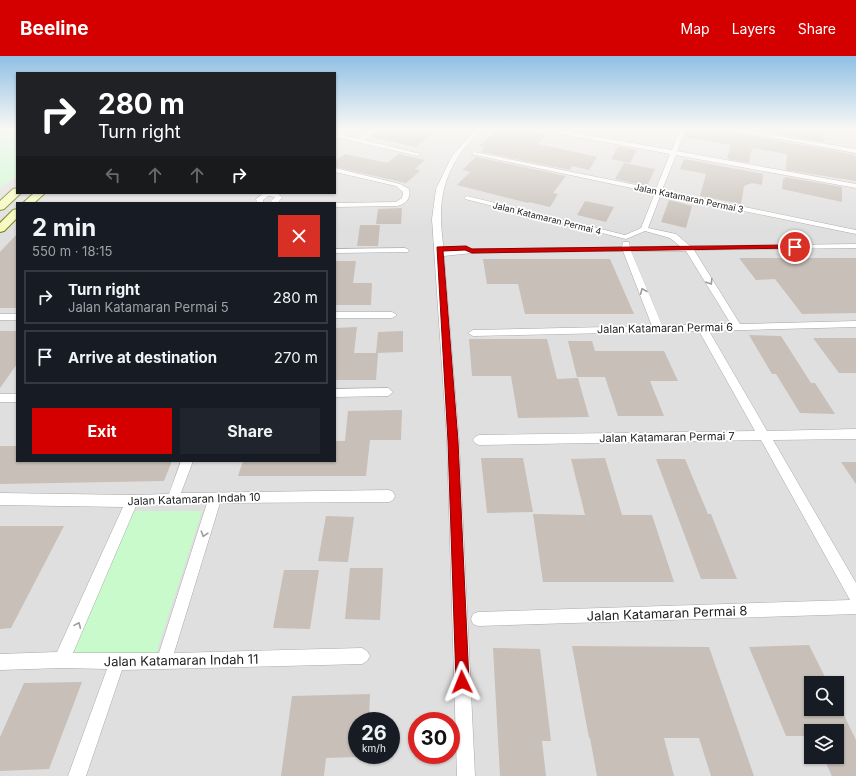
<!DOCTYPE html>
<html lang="en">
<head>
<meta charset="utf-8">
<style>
	body { margin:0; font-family:Inter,sans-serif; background:#20242c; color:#f1f3f6; height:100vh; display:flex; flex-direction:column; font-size:15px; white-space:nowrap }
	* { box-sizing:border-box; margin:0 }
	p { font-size:13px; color:#9ea1a6 }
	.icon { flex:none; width:22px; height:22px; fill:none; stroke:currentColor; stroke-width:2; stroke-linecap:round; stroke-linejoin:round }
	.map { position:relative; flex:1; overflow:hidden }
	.side { position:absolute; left:16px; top:146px; width:320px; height:260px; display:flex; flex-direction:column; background:#171b24; border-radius:0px; box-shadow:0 1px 3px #0004 }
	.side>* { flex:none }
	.banner { position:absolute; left:16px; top:16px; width:320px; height:122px; border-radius:0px; box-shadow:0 1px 3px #0004; background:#202124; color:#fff; overflow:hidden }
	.controls { position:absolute; left:804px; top:620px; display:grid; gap:8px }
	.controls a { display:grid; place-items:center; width:40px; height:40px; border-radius:0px; background:#171b24; box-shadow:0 1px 3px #0004; font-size:20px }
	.speed { position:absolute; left:348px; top:656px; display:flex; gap:8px; font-size:20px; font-weight:700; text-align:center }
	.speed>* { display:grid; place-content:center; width:52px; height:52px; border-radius:50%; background:#171b24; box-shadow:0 1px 3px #0004; line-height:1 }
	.speed small { font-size:10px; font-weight:400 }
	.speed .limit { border:6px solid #d22; background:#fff; color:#111 }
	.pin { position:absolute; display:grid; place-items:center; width:34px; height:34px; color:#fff; margin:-17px; border:2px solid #fff; border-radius:50%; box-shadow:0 1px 4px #0007 }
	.me { position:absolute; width:44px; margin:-22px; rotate:358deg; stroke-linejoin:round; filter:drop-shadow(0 0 3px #0008) }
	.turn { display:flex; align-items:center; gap:14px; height:84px; padding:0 16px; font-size:18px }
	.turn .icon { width:52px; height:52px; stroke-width:2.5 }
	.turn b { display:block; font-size:28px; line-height:34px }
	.lanes { display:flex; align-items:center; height:38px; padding:0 16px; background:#0003; justify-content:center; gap:20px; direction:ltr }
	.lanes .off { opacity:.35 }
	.round { display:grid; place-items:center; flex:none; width:42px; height:42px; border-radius:0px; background:#20242c }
	.headline { display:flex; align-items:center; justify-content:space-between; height:68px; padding:0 16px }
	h1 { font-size:24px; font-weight:700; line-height:30px }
	.primary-button { display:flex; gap:8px; margin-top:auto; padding:8px 16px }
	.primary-button a { flex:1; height:46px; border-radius:0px; background:#d40000; color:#fff; font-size:16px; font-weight:700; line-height:46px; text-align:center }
	.primary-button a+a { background:#20242c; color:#f1f3f6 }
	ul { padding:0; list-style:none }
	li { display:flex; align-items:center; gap:12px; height:54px; margin:0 8px 6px; padding:0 8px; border:2px solid #363941; border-radius:0px }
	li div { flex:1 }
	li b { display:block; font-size:15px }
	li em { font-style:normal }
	header { display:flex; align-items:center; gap:24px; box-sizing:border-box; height:56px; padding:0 20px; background:#d40000; color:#fff }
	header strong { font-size:19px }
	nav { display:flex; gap:22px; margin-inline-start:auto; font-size:14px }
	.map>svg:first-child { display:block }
	.residential { fill:#e0dfdf; fill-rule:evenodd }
	.park { fill:#c8facc }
	.building { fill:#c7bfb8 }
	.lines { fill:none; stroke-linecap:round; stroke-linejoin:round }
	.street-casing { stroke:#a9a9a9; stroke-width:1 }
	.secondary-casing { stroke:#707d05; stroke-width:2 }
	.street { fill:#fff; fill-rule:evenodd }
	.secondary { fill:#f7fabf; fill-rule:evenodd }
	.oneway { stroke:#9c9c9c }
	.route { fill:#d40000; stroke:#8a0000 }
	.labels { text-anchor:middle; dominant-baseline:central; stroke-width:3.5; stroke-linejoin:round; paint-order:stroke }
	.far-street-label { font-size:9px; fill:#222; stroke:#fff }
	.street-label { font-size:11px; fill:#222; stroke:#fff }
	.near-street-label { font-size:13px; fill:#222; stroke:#fff }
</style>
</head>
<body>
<header>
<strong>Beeline</strong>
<nav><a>Map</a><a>Layers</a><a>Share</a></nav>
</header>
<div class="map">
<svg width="856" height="720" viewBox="0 0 856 720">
	<rect width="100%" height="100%" fill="#f2efe9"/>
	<path class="residential" d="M335 73H856V720H0V132L17 119V137H335ZM17 147H335V405H17ZM811 627H837V653H811ZM357 665H391V699H357ZM417 665H451V699H417ZM811 675H837V701H811Z"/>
	<path class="park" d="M0 73H17V119L0 132Z
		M129 455H202L156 598H69Z"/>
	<path class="building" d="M380 73H423L435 75 416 91 371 81Z
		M499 73H519L546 78 538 88 597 101 589 114 572 110 570 114 481 96 485 91 479 90Z
		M687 73H720V74L851 98 856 100V125L786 114 787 98 752 92 749 107 727 103 731 89 684 81Z
		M773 73H822L824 86 773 77Z
		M618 90 637 94 630 107 611 103Z
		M345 98 387 107 399 98 425 104 415 113 420 115 406 127 335 111V105Z
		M476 101 566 120 553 137 558 138 550 151 529 146 528 147 457 129 470 116 462 114Z
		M684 103 763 118 762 129 752 127 744 130 741 148 700 140 706 118 680 113Z
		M624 107 655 113 647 130 615 123Z
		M785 121 842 131V146L782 133 783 123H785Z
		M669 144 692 150 686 172 661 166Z
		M585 145 614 151 606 166 577 159Z
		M402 152 401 168H376L378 153Z
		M360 169H380L378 190H357Z
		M17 178V252H0V196Z
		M739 202H856V257L802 258 775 223 756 224Z
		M483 203H610L634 258H525L518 228H487Z
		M335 205H356L353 227H372L371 249H335Z
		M357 271 354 297H378L376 324H335V272Z
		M0 275H17V308L0 332Z
		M403 275V296L376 297 378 276Z
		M749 279 781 280 811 327H815L835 358 800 357 776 318H772Z
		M813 282H856V317H839Z
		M469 283H547L557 323 578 322 589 361 518 362 511 320H472Z
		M568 285H592L595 295H664L678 325H650L664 360H618L605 321H577Z
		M402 354 401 384H370L366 420H238L243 405H335V385H345L348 355Z
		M0 390H17V405H172L164 425 0 428Z
		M481 402H523L533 456 487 457Z
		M605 402 622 459H652L674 526H543L533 458 585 459 571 403Z
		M656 403H685L708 458H711L737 523H701Z
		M841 406H856V428Z
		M326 460 354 461 348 506 318 505Z
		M0 470H64L11 572 0 573Z
		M350 512H383L380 564 345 563Z
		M284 514H319L310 573 273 572Z
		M809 589 828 627H811V653H841L856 684V720H832L823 701H837V675H811V680H786L749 591Z
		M572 590 709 591 754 720H711L699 682H664L674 720H597L590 682H589Z
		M493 592 540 593 551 685H542L546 720H500Z
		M82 626 49 713 0 715V681L24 627Z
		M370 638 369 665H357V701L326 702 324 720H281L292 640Z"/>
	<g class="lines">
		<defs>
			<path id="street" d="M373 73H379L364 84 421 98 418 100 335 81V77L358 83Z
				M440 73H450L456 75 453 77Z
				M476 73H482C474 82 464 91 458 101 438 132 439 160 444 195L472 193 622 191 623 186H629L630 191 680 190 670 182 645 175 626 183 465 143 464 142 467 140 625 179 641 172 655 137 471 98 474 96 656 133 670 98 545 75 542 73H553L672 94 680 73H686L677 95 856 128V132L676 99 662 134 856 174V178L661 138 648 172 676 178 690 190 856 188V192L694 194 740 268 856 265V271L709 275 767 375 856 373V383L773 384 856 527V558L478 570 473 568 471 563 473 558 478 556 850 544 761 384 479 389 475 387 473 384 475 381 479 379 755 375 699 275 473 280 468 277 473 274 652 270 623 195 472 197 444 200 459 385 475 720H457L447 385 432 163 436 133 452 100ZM631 195H686L731 268 662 269Z
				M726 73H737L856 93V97Z
				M335 112 400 128 409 133C411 143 406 148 397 150L335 151V147L396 146 402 142 403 136 396 130 335 116Z
				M264 137H277L282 141 278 147H269L275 141 268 140 263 144V147H257L256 143Z
				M405 192 409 194 408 196 335 197V193Z
				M335 256H392L397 259 392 262H335Z
				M0 258H17V264H0Z
				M388 332 393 336 388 340 335 341V333Z
				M0 338H17V346H0Z
				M181 405H193L181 437 389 434 393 436 395 440 393 444 389 446 220 447 174 597 362 592 367 595 370 600 367 605 362 608 122 614 86 720H68L107 613 62 612 0 614V598L57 596 123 451 0 449V437L132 439 169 438ZM207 447 159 597H73L136 450Z"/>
			<path id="secondary" d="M17 132V137H21L4 153 0 154V145L13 133Z
				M34 137H45L34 147H23Z
				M17 153V162L4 175 0 176V167L13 154Z"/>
		</defs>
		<use href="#street" class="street-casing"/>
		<use href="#secondary" class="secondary-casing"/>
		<use href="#street" class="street"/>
		<use href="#secondary" class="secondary"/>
	</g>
	<defs><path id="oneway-chevron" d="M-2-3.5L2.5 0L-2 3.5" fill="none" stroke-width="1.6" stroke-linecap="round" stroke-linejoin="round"/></defs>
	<g class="oneway">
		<use href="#oneway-chevron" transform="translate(710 226) rotate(58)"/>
		<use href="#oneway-chevron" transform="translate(643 235) rotate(-112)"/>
		<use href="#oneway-chevron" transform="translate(204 478) rotate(107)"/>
		<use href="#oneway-chevron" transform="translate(78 569) rotate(-66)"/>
	</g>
	<linearGradient id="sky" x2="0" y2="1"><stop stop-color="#8fc0e4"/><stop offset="0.42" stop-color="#f9f8f5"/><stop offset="1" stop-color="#f9f8f5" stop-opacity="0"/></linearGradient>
	<rect width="856" height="174" fill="url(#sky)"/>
	<path class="route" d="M795 189H798V192L472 197 465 194 443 195 458 385 469 626 467 631 462 632 458 631 456 626 448 385 437 191 466 190 472 193Z"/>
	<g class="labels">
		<g class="far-street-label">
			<text transform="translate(689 142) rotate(12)">Jalan Katamaran Permai 3</text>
			<text transform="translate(547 162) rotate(14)">Jalan Katamaran Permai 4</text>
		</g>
		<g class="street-label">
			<text transform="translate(665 272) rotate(-1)">Jalan Katamaran Permai 6</text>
			<text transform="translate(667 381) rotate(-1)">Jalan Katamaran Permai 7</text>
			<text transform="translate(194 443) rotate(-2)">Jalan Katamaran Indah 10</text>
		</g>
		<g class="near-street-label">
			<text transform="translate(667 557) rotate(-2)">Jalan Katamaran Permai 8</text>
			<text transform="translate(181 604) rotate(-1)">Jalan Katamaran Indah 11</text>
		</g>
	</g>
</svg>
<div class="controls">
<a><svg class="icon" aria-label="search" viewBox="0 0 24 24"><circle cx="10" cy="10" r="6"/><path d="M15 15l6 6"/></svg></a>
<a><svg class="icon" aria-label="layers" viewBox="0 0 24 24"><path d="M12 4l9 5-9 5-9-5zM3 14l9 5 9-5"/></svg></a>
</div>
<div class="speed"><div>26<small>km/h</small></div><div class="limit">30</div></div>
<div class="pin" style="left:795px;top:191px;background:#d93025"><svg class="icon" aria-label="arrive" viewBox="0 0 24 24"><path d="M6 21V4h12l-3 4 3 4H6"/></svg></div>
<svg class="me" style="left:462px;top:626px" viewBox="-20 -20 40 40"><path d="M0-17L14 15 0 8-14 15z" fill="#d40000" stroke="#fff" stroke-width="4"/></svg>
<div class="banner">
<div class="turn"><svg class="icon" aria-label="right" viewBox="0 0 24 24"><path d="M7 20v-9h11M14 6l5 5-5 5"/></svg><div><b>280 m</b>Turn right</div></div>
<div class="lanes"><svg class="icon off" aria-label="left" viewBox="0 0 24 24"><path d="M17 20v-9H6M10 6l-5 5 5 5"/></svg><svg class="icon off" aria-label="ahead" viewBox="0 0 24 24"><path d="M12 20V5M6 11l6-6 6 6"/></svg><svg class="icon off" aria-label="ahead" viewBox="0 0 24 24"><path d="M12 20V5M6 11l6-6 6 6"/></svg><svg class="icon" aria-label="right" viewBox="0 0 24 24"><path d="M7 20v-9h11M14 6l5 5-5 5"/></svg></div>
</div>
<section class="side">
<div class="headline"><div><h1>2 min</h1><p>550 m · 18:15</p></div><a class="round" style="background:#d93025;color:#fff"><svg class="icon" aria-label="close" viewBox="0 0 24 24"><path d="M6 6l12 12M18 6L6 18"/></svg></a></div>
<ul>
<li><svg class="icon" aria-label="right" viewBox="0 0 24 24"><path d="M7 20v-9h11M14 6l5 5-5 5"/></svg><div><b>Turn right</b><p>Jalan Katamaran Permai 5</p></div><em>280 m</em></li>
<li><svg class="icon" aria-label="arrive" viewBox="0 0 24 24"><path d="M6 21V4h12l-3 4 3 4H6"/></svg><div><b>Arrive at destination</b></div><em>270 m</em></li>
</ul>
<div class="primary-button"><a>Exit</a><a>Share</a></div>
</section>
</div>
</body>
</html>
